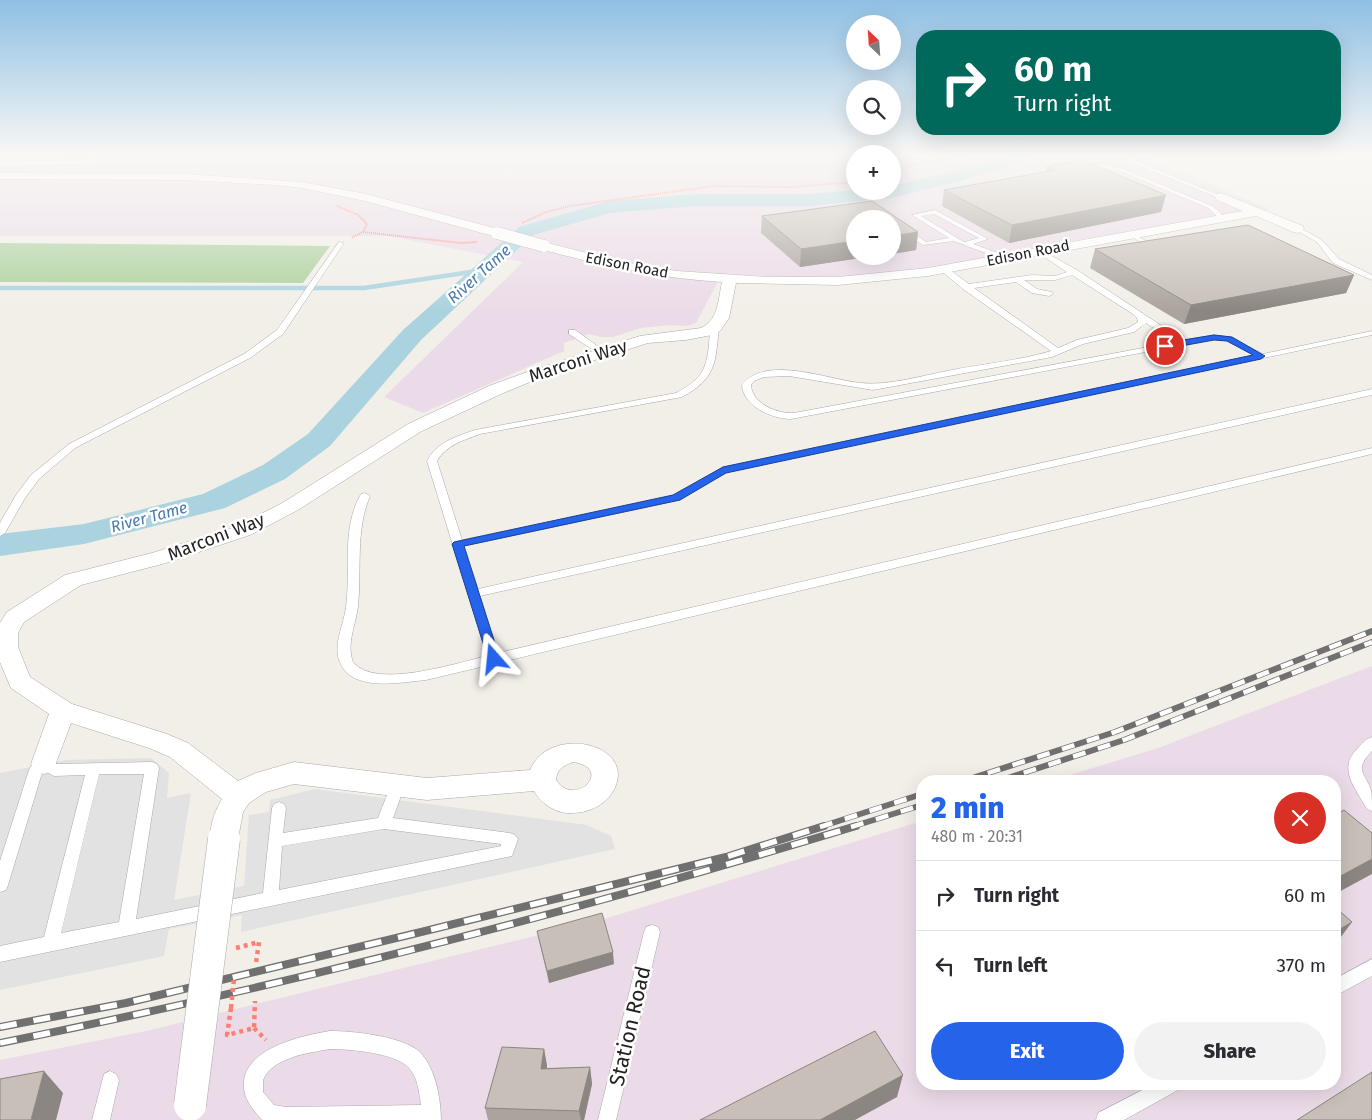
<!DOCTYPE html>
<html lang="en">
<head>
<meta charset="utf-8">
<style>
	body { margin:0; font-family:"Fira Sans",sans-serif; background:#f2f2f3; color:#2b2b33; height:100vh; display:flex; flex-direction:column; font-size:19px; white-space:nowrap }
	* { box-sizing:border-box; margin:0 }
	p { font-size:16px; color:#7c7c81 }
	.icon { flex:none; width:28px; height:28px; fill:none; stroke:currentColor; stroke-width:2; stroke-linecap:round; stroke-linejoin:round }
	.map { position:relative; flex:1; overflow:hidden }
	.panel { position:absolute; left:916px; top:775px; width:425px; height:315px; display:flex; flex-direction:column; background:#fff; border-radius:20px; box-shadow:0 5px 20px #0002 }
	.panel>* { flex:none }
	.banner { position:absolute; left:916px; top:30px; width:425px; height:105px; border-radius:20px; box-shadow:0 5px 20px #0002; background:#00695c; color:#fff; overflow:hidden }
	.needle { width:32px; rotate:335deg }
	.fabs { position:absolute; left:846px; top:15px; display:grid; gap:10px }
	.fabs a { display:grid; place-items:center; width:55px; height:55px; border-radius:50%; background:#fff; box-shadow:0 5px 20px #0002; font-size:25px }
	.pin { position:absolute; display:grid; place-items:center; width:42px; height:42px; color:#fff; margin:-21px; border:2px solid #fff; border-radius:50%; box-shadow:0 1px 5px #0007 }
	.me { position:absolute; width:55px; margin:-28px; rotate:342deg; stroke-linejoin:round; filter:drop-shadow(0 0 4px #0008) }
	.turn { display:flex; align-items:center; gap:18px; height:105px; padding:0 15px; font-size:22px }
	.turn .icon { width:65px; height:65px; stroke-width:2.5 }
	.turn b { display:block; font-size:35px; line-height:42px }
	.round { display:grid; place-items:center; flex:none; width:52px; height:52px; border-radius:26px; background:#f2f2f3 }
	.headline { display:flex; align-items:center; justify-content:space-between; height:85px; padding:0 15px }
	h1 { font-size:30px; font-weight:800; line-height:38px; color:#2563eb }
	.primary-button { display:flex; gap:10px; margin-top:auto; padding:10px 15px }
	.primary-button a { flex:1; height:58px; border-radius:30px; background:#2563eb; color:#fff; font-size:20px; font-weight:800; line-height:58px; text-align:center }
	.primary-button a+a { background:#f2f2f3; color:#2b2b33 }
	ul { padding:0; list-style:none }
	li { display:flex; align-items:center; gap:15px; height:70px; padding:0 15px; border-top:1px solid #e1e1e2 }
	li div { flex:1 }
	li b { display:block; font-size:19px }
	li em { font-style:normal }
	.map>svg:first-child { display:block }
	.industrial { fill:#ebdbe8; fill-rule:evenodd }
	.forest { fill:#add19e }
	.parking { fill:#e2e2e2 }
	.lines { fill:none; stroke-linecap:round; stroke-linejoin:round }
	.stream { stroke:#aad3df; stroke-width:4.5 }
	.river { fill:#aad3df; fill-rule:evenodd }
	.lane-casing { stroke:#a9a9a9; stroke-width:1 }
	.street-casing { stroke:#a9a9a9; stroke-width:1 }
	.path-far1 { stroke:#fa8072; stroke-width:2; stroke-dasharray:1 1; stroke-linecap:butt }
	.path { stroke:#fa8072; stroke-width:4.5; stroke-dasharray:4 4; stroke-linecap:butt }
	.lane { fill:#fff; fill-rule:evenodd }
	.street { fill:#fff; fill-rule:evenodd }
	.rail-far1-casing { stroke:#707070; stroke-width:6 }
	.rail-casing { stroke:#707070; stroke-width:8 }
	.rail-far1 { stroke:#fff; stroke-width:4.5; stroke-dasharray:13; stroke-linecap:butt }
	.rail { stroke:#fff; stroke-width:5.5; stroke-dasharray:17; stroke-linecap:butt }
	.street-bridge-far1-casing { stroke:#a9a9a9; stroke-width:13; stroke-linecap:butt }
	.street-bridge-casing { stroke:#a9a9a9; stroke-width:33; stroke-linecap:butt }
	.path-bridge { stroke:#fa8072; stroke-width:4.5; stroke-dasharray:4 4; stroke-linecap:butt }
	.street-bridge-far1 { stroke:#fff; stroke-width:12 }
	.street-bridge { stroke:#fff; stroke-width:32 }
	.wall { fill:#aba49e }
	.shaded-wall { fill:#8b8681 }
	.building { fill:#c7bfb8; stroke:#8b8681 }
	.route { fill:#2563eb; stroke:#184099 }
	.labels { text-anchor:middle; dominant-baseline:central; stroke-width:5; stroke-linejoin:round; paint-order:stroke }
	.far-street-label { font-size:15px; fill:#222; stroke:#fff }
	.far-water-label { font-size:16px; font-style:italic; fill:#4a7aab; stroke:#fff }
	.street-label { font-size:18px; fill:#222; stroke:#fff }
	.near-street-label { font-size:21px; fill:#222; stroke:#fff }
</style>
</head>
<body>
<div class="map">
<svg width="1372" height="1120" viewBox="0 0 1372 1120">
	<rect width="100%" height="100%" fill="#f2efe9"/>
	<path class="industrial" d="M0 155H855V191H892L893 155H1139L1270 209 1077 240 924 269 870 275 796 277 722 274 696 323 687 326 669 325 641 328 613 337H601L589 334 564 343V351L423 413 384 397 523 262 387 236H0ZM855 219H892V256H855Z
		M1372 666V1120H0V1060L146 1031 604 919 922 821V1084H1335V781H1050L1158 748Z"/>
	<path class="forest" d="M0 243 330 246 303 283 0 282Z"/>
	<path class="parking" d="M0 155H89L81 161H0Z
		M151 758 169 773 167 798 191 793 174 900 244 886 249 815 269 812 270 800 315 789 587 825 611 836 615 849 241 932 242 915 169 929 164 956 0 990V773L66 760Z"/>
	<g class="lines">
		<path class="stream" d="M0 288H364L484 270"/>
		<path class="river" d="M1008 155H1034L1031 159 957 182 890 198 810 206H697L610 213 533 235 421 340 330 446 285 479 225 508 84 544 0 556V534L84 524 203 494 263 465 308 434 403 330 519 227 609 201 697 194H810L855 190V191H892V186L945 173Z"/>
		<defs>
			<path id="lane" d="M96 155H102L94 161 83 164 0 166V162L83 160 90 159Z
				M1122 155H1128L1134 160 1224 197 1219 198 1130 162Z
				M1102 164 1124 169 1212 206 1220 212 1224 219 1219 220 1215 214 1208 208 1120 171 1102 168 1084 172 1081 170Z
				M935 210 988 239 973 244 1011 258 1004 260 954 241 923 245 892 224V219L926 242 949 238 912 215ZM934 214 979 238 965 242 962 241 921 216Z
				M1296 228H1300L1322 240 1339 259 1372 275V280L1333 263 1317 242 1296 230Z
				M1130 232 1159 248 1161 249 1155 250 1128 235V233Z
				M339 242 344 243 283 334 250 358 75 448 39 479 25 498 5 533 0 536V523L16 495 31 475 69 444 244 354 277 330Z
				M1039 249 1077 270 1183 340 1214 335 1229 337 1263 354 1372 331V335L726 472 680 500 464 546 478 589 1372 389V395L480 596 498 653 1372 448V454L426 680C403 682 366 690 347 673 343 669 339 662 338 656 335 640 344 623 346 607 351 570 341 528 361 494L365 493 370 496C355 532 362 568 358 606 356 625 346 643 353 662 375 690 456 663 487 656L427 461C437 442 455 437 475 430L676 393C700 380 706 372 709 345 709 339 710 331 712 325L719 327C715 363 717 378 682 397L480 434C464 440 446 445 437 461L462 540 673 496 723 467 1254 355 1227 341 1214 339 791 419C772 419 743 406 742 385 765 354 829 380 861 383 887 386 921 376 947 371 981 364 1018 361 1051 351L963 289 939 269 946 267 969 284 1032 275 1055 276 1067 272 1037 252 1035 251ZM1072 275 1133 314 1137 318 1138 322 1128 328 1077 340 1058 348 974 288 1016 282 1032 293 1049 296 1053 294 1052 292 1037 289 1024 280H1055ZM1146 323 1175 342 794 413C778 414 752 404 751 385L754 381 764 377 789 376 873 390 1052 357 1083 344 1134 332Z
				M569 330H575L606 352 605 354H599L569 334Z
				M1372 737V751C1354 770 1364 771 1371 790 1372 796 1372 805 1372 811L1367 809C1356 789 1337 769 1357 749 1362 744 1365 739 1372 737Z
				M44 759 56 764 152 762 157 764 159 768 136 919 263 893 272 808 274 804 279 802 284 804 286 808 283 833 378 818 391 785 393 781 398 779 403 781 405 785 393 818 510 833 515 835 518 839 512 856 507 857 0 962V946L44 937 85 775 54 776 45 771 42 773 8 885 6 890 0 892V861L29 770 31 766ZM99 774H144L119 922 61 933ZM384 829 501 844V846L279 890 282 846Z
				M652 925 658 927 660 932 616 1120H598L644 932 646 927Z
				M1372 959V976L1335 996V979Z
				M330 1031C353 1031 397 1036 416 1049 435 1063 441 1099 441 1120H262C255 1112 248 1104 245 1094 234 1050 300 1036 330 1031ZM330 1049C349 1049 397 1053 409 1068 418 1078 419 1092 421 1105L286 1107 274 1105 263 1092V1080C273 1057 308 1053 330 1049Z
				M110 1071 116 1074 119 1080 110 1120H92L104 1074Z
				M1154 1084H1181L1178 1090 1124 1120H1096L1098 1113Z"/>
			<path id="street" d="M0 173 185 174 302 182 366 194 502 230 503 233 497 237 365 201 302 188 276 185 185 180 0 179Z
				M1221 193 1303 226 1304 229 1298 233 1293 232 1256 216 928 276 838 285 736 283 729 318 720 331 712 335 686 340 648 343 542 377 501 394 420 432 298 510 250 535 166 563 81 585 24 622 18 633V647L30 677 72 704 167 734 188 743 238 781 256 773 294 762 427 778 530 770C550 722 642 745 612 793 604 806 587 813 572 813 557 814 541 804 534 791L427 800 294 784 266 792 249 803 243 812 238 839 234 847 224 851 214 847C206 832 214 813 222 799L170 757 149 748 71 723 53 771 44 774 35 771 31 764 49 714 11 688 0 662V623L7 612 65 575 152 553 236 527 284 502 408 424 489 386 530 371 640 336 701 328C719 319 718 300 722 282 656 278 602 265 539 249L537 246 539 243 544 242 618 261 677 271 766 277H838L928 268 1243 211 1217 200 1215 197 1217 194ZM573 762C615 768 575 809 556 780 557 769 563 766 573 762Z"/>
		</defs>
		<use href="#lane" class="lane-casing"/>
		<use href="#street" class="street-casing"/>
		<path class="path-far1" d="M892 171 909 165 969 155
			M337 206 358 215 367 224 363 232 351 238
			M522 223 546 212 570 206 714 186 791 187 855 182
			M363 232 461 243 477 242"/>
		<path class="path" d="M236 948 259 942 256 963
			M231 1008 227 1035 254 1028 255 1001
			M254 1028 266 1040"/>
		<use href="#lane" class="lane"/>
		<use href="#street" class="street"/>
		<defs>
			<path id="rail-far1" d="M963 781 1115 732 1372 631
				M999 781 1124 740 1372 642
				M820 827 922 794
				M851 827 922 805"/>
			<path id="rail" d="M0 1027 126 1003 417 933 726 857 824 826
				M0 1043C289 985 574 912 856 826"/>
		</defs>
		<use href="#rail-far1" class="rail-far1-casing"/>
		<use href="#rail" class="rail-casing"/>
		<use href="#rail-far1" class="rail-far1"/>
		<use href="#rail" class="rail"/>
		<defs>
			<path id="street-bridge-far1" d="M497 233 544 246"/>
			<path id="street-bridge" d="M190 1105 224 839"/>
		</defs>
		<use href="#street-bridge-far1" class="street-bridge-far1-casing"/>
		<use href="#street-bridge" class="street-bridge-casing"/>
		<path class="path-bridge" d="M231 1008 234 979"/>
		<use href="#street-bridge-far1" class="street-bridge-far1"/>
		<use href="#street-bridge" class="street-bridge"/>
	</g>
	<path class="wall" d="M1047 166 1161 212 1009 243 942 206 944 190 1046 172Z
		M872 201 918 232 916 250 892 254V219H855V256H874L800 267 761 233 762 216Z
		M1095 249 1354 275 1346 293 1184 324 1090 268Z
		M537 931 614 964 549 983Z
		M544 1049 547 1066V1068L590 1067 592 1084 584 1120H488L485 1108Z"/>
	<path class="shaded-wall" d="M1166 195 1161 212 1009 243 1012 225Z
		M918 232 916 250 892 254V236Z
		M855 241V256H874L800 267 801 249Z
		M1354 275 1346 293 1184 324 1191 305Z
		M1372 859V874L1335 894V879Z
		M1352 922 1335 945V932Z
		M613 952 614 964 549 983 547 971Z
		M544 1049 547 1066 545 1085 541 1069Z
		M590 1067 592 1084 584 1120H581L579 1111Z
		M44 1071 63 1093 56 1120H31Z
		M903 1075 897 1097 855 1120H820Z"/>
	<path class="building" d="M1083 160 1166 195 1012 225 944 190 1055 170 1047 166Z
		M872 201 918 232 892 236V219H855V241L801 249 762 216Z
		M1248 225 1354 275 1191 305 1095 249Z
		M1344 810 1372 833V859L1335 879V815Z
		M1335 907 1352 922 1335 932Z
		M602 913 613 952 547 971 537 931Z
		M875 1031 903 1075 820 1120H700Z
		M502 1047 544 1049 541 1069 590 1067 579 1111 485 1108Z
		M44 1071 31 1120H0V1079Z
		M1372 1072V1120H1297Z"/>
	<linearGradient id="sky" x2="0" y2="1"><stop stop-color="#8fc0e4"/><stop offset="0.5" stop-color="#f9f8f5"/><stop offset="1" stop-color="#f9f8f5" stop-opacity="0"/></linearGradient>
	<rect width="1372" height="311" fill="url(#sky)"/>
	<path class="route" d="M1214 335 1232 337 1265 356 1261 359 726 473 680 500 464 546 500 659 498 662H489L488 659 452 544 454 542 673 495 723 467 1253 355 1227 341 1214 340 1165 349 1161 346 1165 343Z"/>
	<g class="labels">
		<g class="far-street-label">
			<text transform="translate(1028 253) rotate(-11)">Edison Road</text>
			<text transform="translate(627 265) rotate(11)">Edison Road</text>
		</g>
		<g class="far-water-label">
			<text transform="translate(479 274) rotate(-42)">River Tame</text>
			<text transform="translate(149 517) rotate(-15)">River Tame</text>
		</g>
		<g class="street-label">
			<text transform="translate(578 361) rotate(-18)">Marconi Way</text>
			<text transform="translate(216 537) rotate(-21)">Marconi Way</text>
		</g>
		<g class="near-street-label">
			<text transform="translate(630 1026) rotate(-77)">Station Road</text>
		</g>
	</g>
</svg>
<div class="fabs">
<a><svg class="needle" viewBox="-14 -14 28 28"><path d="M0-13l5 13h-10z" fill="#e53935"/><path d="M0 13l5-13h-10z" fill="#7c7c81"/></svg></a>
<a><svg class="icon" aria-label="search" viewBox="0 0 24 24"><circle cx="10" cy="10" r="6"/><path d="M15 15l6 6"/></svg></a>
<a>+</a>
<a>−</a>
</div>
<div class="pin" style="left:1165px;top:346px;background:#d93025"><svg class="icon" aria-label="arrive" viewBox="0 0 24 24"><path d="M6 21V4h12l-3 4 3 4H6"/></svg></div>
<svg class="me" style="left:494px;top:659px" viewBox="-20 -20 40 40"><path d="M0-17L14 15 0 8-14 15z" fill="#2563eb" stroke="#fff" stroke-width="4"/></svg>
<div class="banner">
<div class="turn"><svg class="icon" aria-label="right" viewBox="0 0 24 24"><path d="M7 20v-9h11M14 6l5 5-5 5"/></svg><div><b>60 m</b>Turn right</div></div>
</div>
<section class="panel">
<div class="headline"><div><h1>2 min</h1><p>480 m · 20:31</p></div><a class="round" style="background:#d93025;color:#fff"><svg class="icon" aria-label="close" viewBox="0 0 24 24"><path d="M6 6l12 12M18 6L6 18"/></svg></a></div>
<ul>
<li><svg class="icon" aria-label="right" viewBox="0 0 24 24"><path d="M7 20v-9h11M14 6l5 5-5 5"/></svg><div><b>Turn right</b></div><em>60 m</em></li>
<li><svg class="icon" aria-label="left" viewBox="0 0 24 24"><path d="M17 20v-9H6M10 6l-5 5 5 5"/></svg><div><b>Turn left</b></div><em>370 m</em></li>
</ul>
<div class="primary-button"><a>Exit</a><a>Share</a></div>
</section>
</div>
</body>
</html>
